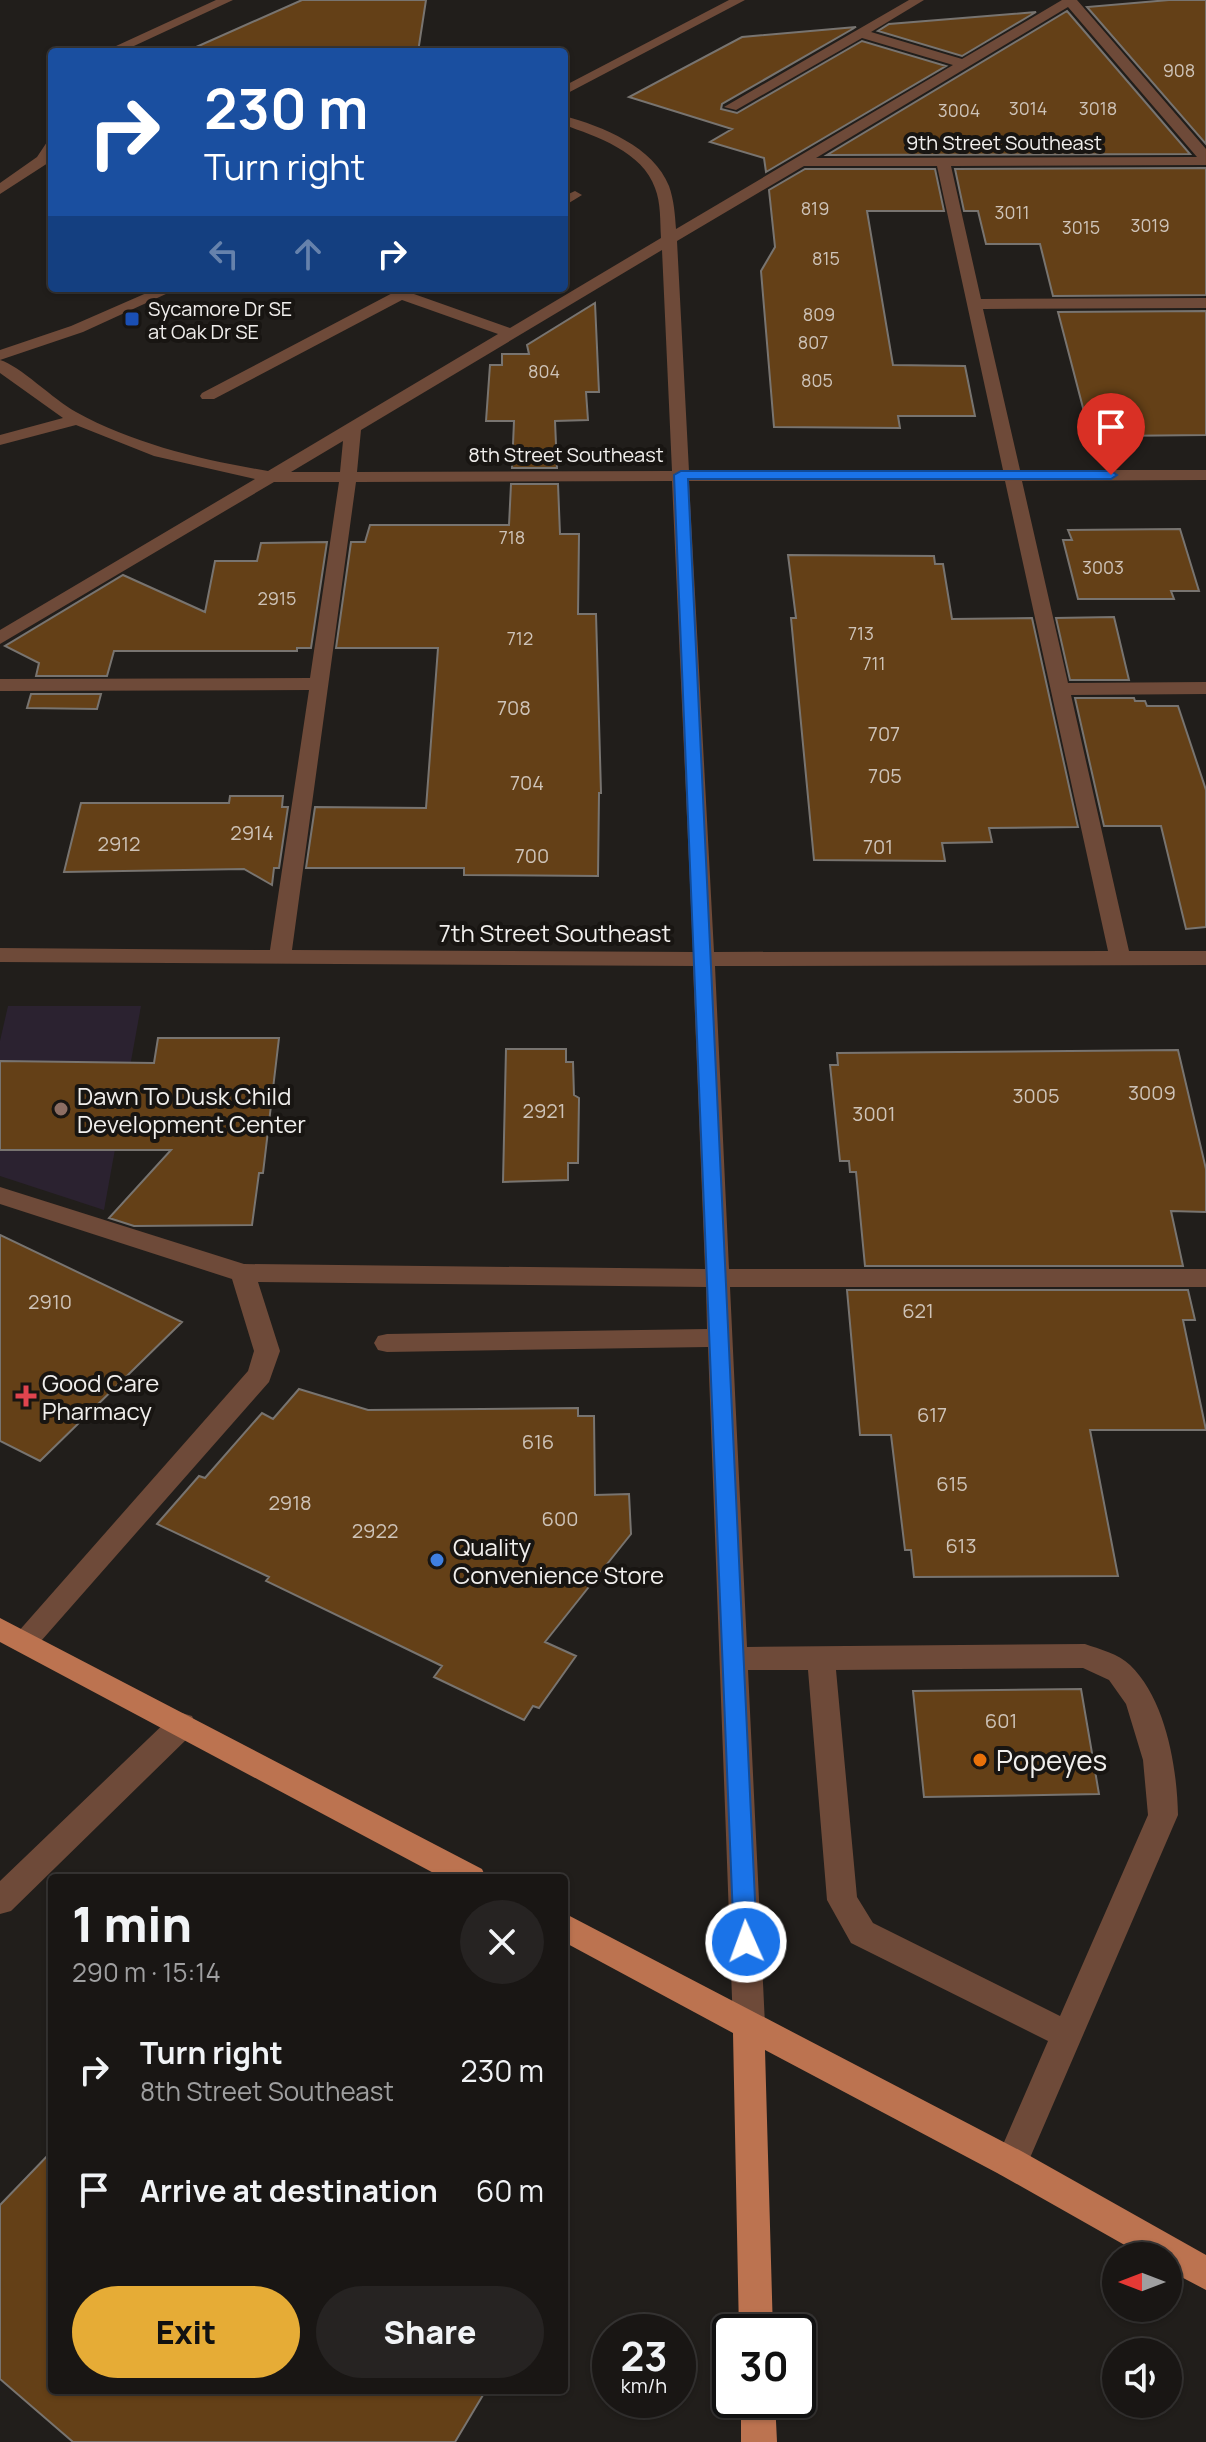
<!DOCTYPE html>
<html lang="en">
<head>
<meta charset="utf-8">
<style>
	body { margin:0; font-family:Manrope,sans-serif; background:#262322; color:#f1f3f6; height:100vh; display:flex; flex-direction:column; font-size:30px; white-space:nowrap }
	* { box-sizing:border-box; margin:0 }
	p { font-size:26px; color:#9f9fa0 }
	.icon { flex:none; width:44px; height:44px; fill:none; stroke:currentColor; stroke-width:2; stroke-linecap:round; stroke-linejoin:round }
	.map { position:relative; flex:1; overflow:hidden }
	.drawer { position:absolute; left:48px; top:1874px; width:520px; height:520px; display:flex; flex-direction:column; background:#191614; border-radius:8px; box-shadow:0 2px 6px #0004,0 0 0 2px #373534 }
	.drawer>* { flex:none }
	.top-card { position:absolute; left:48px; top:48px; width:520px; height:244px; border-radius:8px; box-shadow:0 2px 6px #0004,0 0 0 2px #373534; background:#1a4fa0; color:#fff; overflow:hidden }
	.needle { width:52px; rotate:270deg }
	.controls { position:absolute; left:1102px; top:2242px; display:grid; gap:16px }
	.controls a { display:grid; place-items:center; width:80px; height:80px; border-radius:50%; background:#191614; box-shadow:0 2px 6px #0004,0 0 0 2px #373534; font-size:40px }
	.speed { position:absolute; left:592px; top:2314px; display:flex; gap:16px; font-size:40px; font-weight:700; text-align:center }
	.speed>* { display:grid; place-content:center; width:104px; height:104px; border-radius:50%; background:#191614; box-shadow:0 2px 6px #0004,0 0 0 2px #373534; line-height:1 }
	.speed small { font-size:20px; font-weight:400 }
	.speed .limit { border:4px solid #111; border-radius:12px; background:#fff; color:#111 }
	.pin { position:absolute; display:grid; place-items:center; width:68px; height:68px; color:#fff; margin:-82px -34px; border-radius:50% 50% 50% 0; rotate:-45deg; box-shadow:0 0 8px #0007 }
	.pin .icon { rotate:45deg }
	.me { position:absolute; width:88px; margin:-44px; rotate:358deg; stroke-linejoin:round; filter:drop-shadow(0 0 6px #0008) }
	.turn { display:flex; align-items:center; gap:28px; height:168px; padding:0 24px; font-size:36px }
	.turn .icon { width:104px; height:104px; stroke-width:2.5 }
	.turn b { display:block; font-size:56px; line-height:68px }
	.lanes { display:flex; align-items:center; height:76px; padding:0 24px; background:#0003; justify-content:center; gap:40px; direction:ltr }
	.lanes .off { opacity:.35 }
	.round { display:grid; place-items:center; flex:none; width:84px; height:84px; border-radius:42px; background:#262322 }
	.summary { display:flex; align-items:center; justify-content:space-between; height:136px; padding:0 24px }
	h1 { font-size:48px; font-weight:800; line-height:60px }
	.cta { display:flex; gap:16px; margin-top:auto; padding:16px 24px }
	.cta a { flex:1; height:92px; border-radius:48px; background:#e6ac36; color:#111; font-size:32px; font-weight:800; line-height:92px; text-align:center }
	.cta a+a { background:#262322; color:#f1f3f6 }
	ul { padding:0; list-style:none }
	li { display:flex; align-items:center; gap:24px; height:120px; padding:0 24px }
	li div { flex:1 }
	li b { display:block; font-size:30px }
	li em { font-style:normal }
	.map>svg:first-child { display:block }
	.education { fill:#2b2230 }
	.building { fill:#644017; stroke:#787470; stroke-width:2 }
	.lines { fill:none; stroke-linecap:round; stroke-linejoin:round }
	.minor { fill:#6e4a39; fill-rule:evenodd }
	.major { fill:#bc7350; fill-rule:evenodd }
	.route { fill:#1a73e8; stroke:#114b97; stroke-width:2 }
	.transit-dot { fill:#1a4fb4; stroke:#181512; stroke-width:3 }
	.education-dot { fill:#8d6e63; stroke:#181512; stroke-width:3 }
	.health-dot { fill:#e0444e; stroke:#181512; stroke-width:3 }
	.shop-dot { fill:#3f7fe0; stroke:#181512; stroke-width:3 }
	.food-dot { fill:#e8710a; stroke:#181512; stroke-width:3 }
	.labels { text-anchor:middle; dominant-baseline:central; stroke-width:8; stroke-linejoin:round; paint-order:stroke }
	.far-number-label { font-size:18px; fill:#cec3b8 }
	.far-street-label { font-size:20px; fill:#f1efed; stroke:#181512 }
	.far-poi-label { font-size:20px; fill:#f1efed; stroke:#181512; text-anchor:start }
	.number-label { font-size:20px; fill:#cec3b8 }
	.street-label { font-size:24px; fill:#f1efed; stroke:#181512 }
	.poi-label { font-size:24px; fill:#f1efed; stroke:#181512; text-anchor:start }
	.near-poi-label { font-size:28px; fill:#f1efed; stroke:#181512; text-anchor:start }
</style>
</head>
<body>
<div class="map">
<svg width="1206" height="2442" viewBox="0 0 1206 2442">
	<rect width="100%" height="100%" fill="#211e1b"/>
	<path class="education" d="M8 1006H141L104 1210 0 1176V1041Z"/>
	<path class="building" d="M302 0H426L418 52H185Z
		M1169 0H1206V144L1087 7Z
		M1067 11 1190 154 827 155Z
		M1036 12 962 56 878 31 889 24Z
		M856 27 722 104 721 109 737 113 862 41 946 66 766 172 764 158 710 142 732 129 629 97 742 37Z
		M1206 168V295L1053 296 1040 244H986L978 211H964L955 169Z
		M805 169H935L944 211H867L893 365 965 366 975 416H898L900 428 774 427 761 271 775 247 769 190Z
		M595 303 599 392H586L588 420 555 421 557 468H512L514 421H486L490 365H502V354H529L527 345Z
		M1206 311V435L1111 436 1108 427H1088L1058 312Z
		M511 484H558L560 534H579L578 614H596L601 793H599L598 876 464 875V868H306L315 807 426 808 438 648H336L351 542H365L370 525H509Z
		M1180 529 1199 591H1171L1174 599H1078L1063 540H1072L1068 530Z
		M327 542 311 648H297V651H114L107 676H36L39 663 5 646 123 575 205 612 215 561H257L261 543Z
		M788 555 934 556 935 564H943L952 619 1032 618 1078 827 989 828 992 842 942 843 945 861 814 860 791 618H796Z
		M1114 617 1129 680H1070L1056 618Z
		M31 694H101L97 709 27 708Z
		M1075 698H1134L1135 701H1145L1147 706H1178L1206 790V927L1186 929 1161 826H1104Z
		M230 796H283L282 807H288L279 868H274L272 885 244 869 64 872 81 803H229Z
		M158 1038H279L263 1173H259L252 1225 134 1226 109 1218 171 1150H0V1061L154 1063Z
		M506 1049H566V1062H573L574 1095 579 1098 578 1163H568V1180L503 1182Z
		M1178 1050 1206 1169V1212L1171 1211 1183 1266H865L856 1172H850L849 1161H840L830 1065H838L837 1053Z
		M0 1235 182 1322 40 1461 0 1441Z
		M847 1290H1188L1195 1320H1183L1206 1430H1090L1118 1576 914 1577 911 1550H905L891 1435H860Z
		M299 1389 368 1410 578 1408V1416H594L595 1495 629 1494 631 1534 545 1642 576 1656 539 1708 533 1706 524 1720 434 1677 442 1666 266 1581 269 1577 157 1524 199 1476 205 1478 262 1413 273 1419Z
		M1081 1689 1099 1794 924 1797 913 1691Z
		M52 2151V2390H486L455 2442H73L0 2379V2205Z"/>
	<g class="lines">
		<path class="minor" d="M216 0H233L121 52H103Z
			M729 0H745L564 95V86Z
			M909 0H924L871 32 962 59 1062 0H1077L1206 149V165L951 166 981 299 1206 298V308L983 309 1020 470H1206V480L1022 481 1068 683 1206 682V694L1071 695 1129 951H1206V965L715 966 729 1269H1206V1287H730L747 1647 1085 1644C1099 1649 1119 1654 1130 1665 1166 1700 1177 1767 1178 1815L1023 2174 1011 2179 999 2174 995 2163 1048 2041 851 1943 827 1900 808 1670H748L765 2025 760 2035 749 2039 738 2035 733 2025 708 1347 387 1352 378 1350 374 1343 378 1336 387 1334 707 1329 706 1287 258 1282 280 1351 269 1382 34 1649 24 1652 14 1649 10 1641 248 1371 254 1351 232 1279 0 1204V1187L244 1264 705 1269 693 966 0 962V948L270 950 309 690 0 691V679L310 678 339 482H274L0 644V630L255 479 154 456 76 425 0 445V435L63 418 0 373V360C19 365 54 400 76 412 134 444 202 460 268 471L498 334 402 300 214 399H202L200 396 202 393 402 288H422L414 294 510 328 661 238C660 221 661 203 655 188 643 152 596 136 564 125V116C602 126 654 147 669 186 674 200 675 215 676 229L953 65 862 38 736 110 724 107ZM1068 7 1197 157 816 158ZM804 166H937L1003 470 689 471 677 241ZM662 250 672 471 357 472 361 430ZM343 441 340 472H291ZM672 481 693 952 292 950 356 482ZM689 481H1005L1108 951 714 952ZM1083 1668 1109 1680 1126 1704 1143 1760 1148 1815 1060 2016 873 1923 857 1897 836 1670Z
			M52 141V157L48 163 0 194V183L37 157 47 142Z
			M575 191 582 195 564 206V196Z
			M158 288H179L83 332 0 360V350L71 326Z
			M182 1713 192 1716 196 1725 192 1734 11 1911 0 1914V1881L172 1716Z"/>
		<path class="major" d="M0 1618 482 1869 486 1878H443L0 1642Z
			M564 1913 1023 2152 1206 2255V2290L1168 2270V2256H1144L999 2174 765 2050 773 2332H739L733 2033 564 1942Z
			M741 2400H775L777 2442H741Z"/>
	</g>
	<path class="route" d="M681 471H1111L1117 475 1111 479H688L757 1942 754 1949 746 1952 737 1949 734 1942 674 475Z"/>
	<rect class="transit-dot" x="124" y="311" width="16" height="16" rx="4"/>
	<circle class="education-dot" cx="61" cy="1109" r="8"/>
	<path class="health-dot" d="M22 1384h8v8h8v8h-8v8h-8v-8h-8v-8h8z"/>
	<circle class="shop-dot" cx="437" cy="1560" r="8"/>
	<circle class="food-dot" cx="980" cy="1760" r="8"/>
	<g class="labels">
		<g class="far-number-label">
			<text x="1179" y="70">908</text>
			<text x="1028" y="108">3014</text>
			<text x="1098" y="108">3018</text>
			<text x="959" y="110">3004</text>
			<text x="815" y="208">819</text>
			<text x="1012" y="212">3011</text>
			<text x="1150" y="225">3019</text>
			<text x="1081" y="227">3015</text>
			<text x="826" y="258">815</text>
			<text x="819" y="314">809</text>
			<text x="813" y="342">807</text>
			<text x="544" y="371">804</text>
			<text x="817" y="380">805</text>
			<text x="512" y="537">718</text>
			<text x="1103" y="567">3003</text>
			<text x="277" y="598">2915</text>
			<text x="861" y="633">713</text>
			<text x="520" y="638">712</text>
			<text x="874" y="663">711</text>
		</g>
		<g class="far-street-label">
			<text x="1004" y="142">9th Street Southeast</text>
			<text x="566" y="454">8th Street Southeast</text>
		</g>
		<g class="far-poi-label">
			<text x="148" y="308">Sycamore Dr SE<tspan x="148" dy="23">at Oak Dr SE</tspan></text>
		</g>
		<g class="number-label">
			<text x="514" y="707">708</text>
			<text x="884" y="733">707</text>
			<text x="885" y="775">705</text>
			<text x="527" y="782">704</text>
			<text x="252" y="832">2914</text>
			<text x="119" y="843">2912</text>
			<text x="878" y="846">701</text>
			<text x="532" y="855">700</text>
			<text x="1152" y="1092">3009</text>
			<text x="1036" y="1095">3005</text>
			<text x="544" y="1110">2921</text>
			<text x="874" y="1113">3001</text>
			<text x="50" y="1301">2910</text>
			<text x="918" y="1310">621</text>
			<text x="932" y="1414">617</text>
			<text x="538" y="1441">616</text>
			<text x="952" y="1483">615</text>
			<text x="290" y="1502">2918</text>
			<text x="560" y="1518">600</text>
			<text x="375" y="1530">2922</text>
			<text x="961" y="1545">613</text>
			<text x="1001" y="1720">601</text>
		</g>
		<g class="street-label">
			<text x="555" y="932">7th Street Southeast</text>
		</g>
		<g class="poi-label">
			<text x="77" y="1095">Dawn To Dusk Child<tspan x="77" dy="28">Development Center</tspan></text>
			<text x="42" y="1382">Good Care<tspan x="42" dy="28">Pharmacy</tspan></text>
			<text x="453" y="1546">Quality<tspan x="453" dy="28">Convenience Store</tspan></text>
		</g>
		<g class="near-poi-label">
			<text x="996" y="1760">Popeyes</text>
		</g>
	</g>
</svg>
<div class="controls">
<a><svg class="needle" viewBox="-14 -14 28 28"><path d="M0-13l5 13h-10z" fill="#e53935"/><path d="M0 13l5-13h-10z" fill="#9f9fa0"/></svg></a>
<a><svg class="icon" aria-label="sound" viewBox="0 0 24 24"><path d="M4 9h4l5-4v14l-5-4H4zM17 9q2 3 0 6"/></svg></a>
</div>
<div class="speed"><div>23<small>km/h</small></div><div class="limit">30</div></div>
<div class="pin" style="left:1111px;top:475px;background:#d93025"><svg class="icon" aria-label="arrive" viewBox="0 0 24 24"><path d="M6 21V4h12l-3 4 3 4H6"/></svg></div>
<svg class="me" style="left:746px;top:1942px" viewBox="-20 -20 40 40"><circle r="17" fill="#1a73e8" stroke="#fff" stroke-width="3"/><path d="M0-11L8 9 0 5-8 9z" fill="#fff"/></svg>
<div class="top-card">
<div class="turn"><svg class="icon" aria-label="right" viewBox="0 0 24 24"><path d="M7 20v-9h11M14 6l5 5-5 5"/></svg><div><b>230 m</b>Turn right</div></div>
<div class="lanes"><svg class="icon off" aria-label="left" viewBox="0 0 24 24"><path d="M17 20v-9H6M10 6l-5 5 5 5"/></svg><svg class="icon off" aria-label="ahead" viewBox="0 0 24 24"><path d="M12 20V5M6 11l6-6 6 6"/></svg><svg class="icon" aria-label="right" viewBox="0 0 24 24"><path d="M7 20v-9h11M14 6l5 5-5 5"/></svg></div>
</div>
<section class="drawer">
<div class="summary"><div><h1>1 min</h1><p>290 m · 15:14</p></div><a class="round"><svg class="icon" aria-label="close" viewBox="0 0 24 24"><path d="M6 6l12 12M18 6L6 18"/></svg></a></div>
<ul>
<li><svg class="icon" aria-label="right" viewBox="0 0 24 24"><path d="M7 20v-9h11M14 6l5 5-5 5"/></svg><div><b>Turn right</b><p>8th Street Southeast</p></div><em>230 m</em></li>
<li><svg class="icon" aria-label="arrive" viewBox="0 0 24 24"><path d="M6 21V4h12l-3 4 3 4H6"/></svg><div><b>Arrive at destination</b></div><em>60 m</em></li>
</ul>
<div class="cta"><a>Exit</a><a>Share</a></div>
</section>
</div>
</body>
</html>
